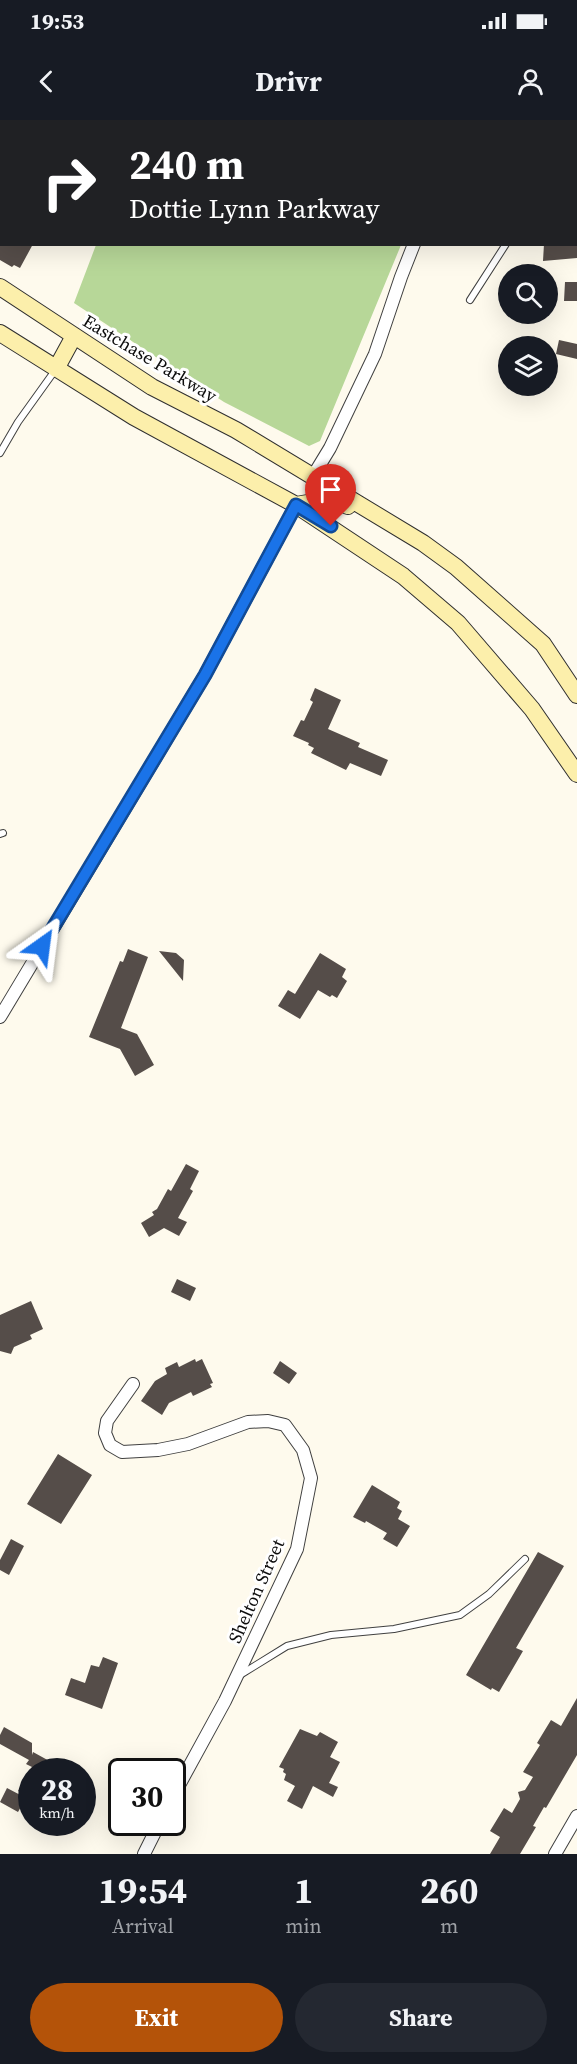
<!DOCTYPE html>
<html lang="en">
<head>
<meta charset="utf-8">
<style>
	body { margin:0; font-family:"Source Serif 4",serif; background:#242831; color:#f1f3f6; height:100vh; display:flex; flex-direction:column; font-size:22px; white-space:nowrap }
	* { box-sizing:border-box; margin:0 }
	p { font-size:20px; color:#9ea1a6 }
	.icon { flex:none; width:33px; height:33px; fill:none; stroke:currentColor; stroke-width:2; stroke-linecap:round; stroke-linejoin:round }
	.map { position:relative; height:1734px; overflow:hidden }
	.drawer { display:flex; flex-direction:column; background:#171b24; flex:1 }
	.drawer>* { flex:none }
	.banner { position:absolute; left:0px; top:0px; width:578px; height:126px; box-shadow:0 6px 24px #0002; background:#202124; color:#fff; overflow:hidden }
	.tools { position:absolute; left:498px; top:144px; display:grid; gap:12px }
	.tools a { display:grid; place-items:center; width:60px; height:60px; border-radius:50%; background:#171b24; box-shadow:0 6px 24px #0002; font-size:30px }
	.speed { position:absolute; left:18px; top:1638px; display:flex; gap:12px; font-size:30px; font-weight:700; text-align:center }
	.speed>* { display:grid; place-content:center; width:78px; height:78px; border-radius:50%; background:#171b24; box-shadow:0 6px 24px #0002; line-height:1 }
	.speed small { font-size:15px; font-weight:400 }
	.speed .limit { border:3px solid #111; border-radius:9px; background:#fff; color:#111 }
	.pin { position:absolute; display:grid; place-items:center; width:51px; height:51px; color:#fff; margin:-62px -26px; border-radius:50% 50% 50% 0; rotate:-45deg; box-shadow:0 0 6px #0007 }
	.pin .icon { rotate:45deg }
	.me { position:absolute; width:66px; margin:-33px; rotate:31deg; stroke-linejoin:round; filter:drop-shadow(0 0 4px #0008) }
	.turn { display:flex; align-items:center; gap:21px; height:126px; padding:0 30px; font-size:27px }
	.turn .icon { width:78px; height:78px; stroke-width:2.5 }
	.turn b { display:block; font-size:42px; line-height:51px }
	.eta { display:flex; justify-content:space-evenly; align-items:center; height:102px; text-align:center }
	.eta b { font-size:36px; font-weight:700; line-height:42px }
	.cta { display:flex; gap:12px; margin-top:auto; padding:12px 30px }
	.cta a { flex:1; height:69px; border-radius:36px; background:#b45309; color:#fff; font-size:24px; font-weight:700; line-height:69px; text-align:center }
	.cta a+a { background:#242831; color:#f1f3f6 }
	.status { display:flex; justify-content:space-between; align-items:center; height:42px; padding:0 30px; background:#171b24; direction:ltr }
	.status svg { height:16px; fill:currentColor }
	header { display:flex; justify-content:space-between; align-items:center; height:78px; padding:0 30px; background:#171b24; font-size:27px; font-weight:700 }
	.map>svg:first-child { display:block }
	.forest { fill:#b7d798 }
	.building { fill:#554d49 }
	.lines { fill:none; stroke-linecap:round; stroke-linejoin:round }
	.service-casing { stroke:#404040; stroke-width:8 }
	.minor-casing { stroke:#404040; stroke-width:14 }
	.secondary-casing { stroke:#2f2f2f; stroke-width:18 }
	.service { stroke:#fff; stroke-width:6 }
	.minor { stroke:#fff; stroke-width:12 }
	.secondary { stroke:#fcefab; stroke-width:16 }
	.route-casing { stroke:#114b97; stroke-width:15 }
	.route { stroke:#1a73e8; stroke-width:10 }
	.labels { text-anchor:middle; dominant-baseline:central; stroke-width:6; stroke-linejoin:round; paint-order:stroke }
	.street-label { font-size:18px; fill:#0d0d0d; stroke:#fff }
</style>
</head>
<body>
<div class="status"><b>19:53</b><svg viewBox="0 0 49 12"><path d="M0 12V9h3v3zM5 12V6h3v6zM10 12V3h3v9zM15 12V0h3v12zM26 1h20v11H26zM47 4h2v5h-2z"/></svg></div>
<header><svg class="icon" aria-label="back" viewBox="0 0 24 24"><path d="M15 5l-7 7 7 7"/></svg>Drivr<svg class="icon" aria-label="person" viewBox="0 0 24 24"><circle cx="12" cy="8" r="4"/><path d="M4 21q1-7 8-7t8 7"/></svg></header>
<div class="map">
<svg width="577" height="1734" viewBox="0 0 577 1734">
	<rect width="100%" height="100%" fill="#fefaed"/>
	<path class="forest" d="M156 0H436L439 1H155Z
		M96 125V124L401 125 320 321 309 326 224 282 74 183Z"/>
	<path class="building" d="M0 124H33L20 148 14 145 12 147 0 140Z
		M544 124H577V138L543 141Z
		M565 162H577V181H564Z
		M559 220 577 224V239L556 234Z
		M315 568 341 580 328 609 360 623 358 627 388 640 381 656 350 643 346 650 311 633 314 628 308 625 309 623 293 616 301 600 304 601 313 582 310 580Z
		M128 829 148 837 121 908 137 914 154 945 135 956 120 929 89 917 120 841 123 842Z
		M159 831 176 833 184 840 183 861Z
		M320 833 346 849 342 857 347 861 337 878 332 875 330 877 318 870 300 899 278 886 288 870 295 874Z
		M186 1044 199 1051 190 1069 193 1071 178 1098 187 1102 179 1116 164 1108 149 1117 141 1103 154 1095 152 1092 157 1089 168 1069 171 1071Z
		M177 1159 196 1168 190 1181 171 1172Z
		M31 1181 43 1209 30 1215 32 1219 14 1227 11 1234 0 1231V1195Z
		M195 1239 196 1242 202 1239 213 1263 210 1264 212 1267 193 1276 191 1272 169 1283 162 1295 141 1281 155 1261 167 1254 165 1248 177 1242 179 1247Z
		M280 1241 297 1253 289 1264 273 1253Z
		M58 1334 92 1355 61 1404 27 1384Z
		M372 1365 400 1382 397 1388 402 1391 398 1399 410 1406 397 1427 383 1419 387 1413 366 1401 365 1403 353 1397Z
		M11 1419 24 1426 9 1455 0 1450V1440Z
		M538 1432 564 1446 516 1528 523 1531 499 1572 492 1568 491 1570 466 1555Z
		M103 1537 118 1543 102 1589 65 1575 71 1558 85 1563 91 1545 99 1547Z
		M577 1578V1635L546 1688 544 1687 533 1706 536 1707 520 1734H490L500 1717 490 1711 504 1688 512 1693 520 1679 518 1672 525 1670 533 1657 523 1652 540 1625 537 1623 551 1600 561 1606Z
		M4 1607 32 1623V1635L33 1632 53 1643 48 1652H32V1679L18 1671 32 1647 26 1644 29 1640 0 1624V1615Z
		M300 1609 317 1616 320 1612 338 1622 330 1637 340 1642 329 1663 338 1667 333 1677 313 1666 302 1689 287 1681 295 1666 284 1660 286 1654 283 1652 284 1649 279 1647Z
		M7 1668 26 1678 18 1692 0 1682Z"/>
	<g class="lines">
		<defs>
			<path id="service" d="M475 0 478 2
				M100 2 101 0
				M0 29 2 27
				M470 180 506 124
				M0 333 18 302 56 249
				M0 714 3 713
				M240 1555 287 1526 331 1515 394 1509 460 1495 489 1474 525 1439"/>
			<path id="minor" d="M467 2 468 0
				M313 356 330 328 375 234 401 157 414 124
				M0 897 205 555 296 385
				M133 1264 107 1301 105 1313 110 1325 122 1332 158 1330 188 1324 248 1302 268 1301 285 1305 303 1330 311 1358 297 1429 225 1581 172 1678
				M144 1734 160 1702
				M555 1734 577 1696"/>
			<path id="secondary" d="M0 167 152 267 236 310 423 423 456 447 543 524 577 575
				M0 213 134 297 296 385 403 456 458 503 532 589 577 654
				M56 249 74 216
				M296 385 331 379 348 386"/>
		</defs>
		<use href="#service" class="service-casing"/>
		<use href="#minor" class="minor-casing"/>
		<use href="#secondary" class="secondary-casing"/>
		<use href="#service" class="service"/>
		<use href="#minor" class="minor"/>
		<use href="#secondary" class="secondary"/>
	</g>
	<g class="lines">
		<defs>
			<path id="route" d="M42 826 205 555 296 385 331 406"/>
		</defs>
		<use href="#route" class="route-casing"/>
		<use href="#route" class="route"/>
	</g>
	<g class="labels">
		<g class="street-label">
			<text transform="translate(150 238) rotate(31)">Eastchase Parkway</text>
			<text transform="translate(256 1471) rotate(-66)">Shelton Street</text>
		</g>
	</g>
</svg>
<div class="tools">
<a><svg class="icon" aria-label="search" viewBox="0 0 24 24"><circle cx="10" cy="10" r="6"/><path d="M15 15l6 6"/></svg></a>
<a><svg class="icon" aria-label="layers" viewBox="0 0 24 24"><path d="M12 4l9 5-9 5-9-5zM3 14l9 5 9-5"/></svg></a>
</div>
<div class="speed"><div>28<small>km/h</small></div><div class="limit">30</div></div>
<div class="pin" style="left:331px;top:406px;background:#d93025"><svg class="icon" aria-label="arrive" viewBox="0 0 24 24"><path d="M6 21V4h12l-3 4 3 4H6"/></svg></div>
<svg class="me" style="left:42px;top:826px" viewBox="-20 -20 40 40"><path d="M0-17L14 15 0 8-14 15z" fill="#1a73e8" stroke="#fff" stroke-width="4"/></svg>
<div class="banner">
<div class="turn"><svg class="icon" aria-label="right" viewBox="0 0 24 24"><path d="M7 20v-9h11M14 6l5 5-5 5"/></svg><div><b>240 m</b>Dottie Lynn Parkway</div></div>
</div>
</div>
<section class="drawer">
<div class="eta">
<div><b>19:54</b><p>Arrival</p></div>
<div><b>1</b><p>min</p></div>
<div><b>260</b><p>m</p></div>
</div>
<div class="cta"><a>Exit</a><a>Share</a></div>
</section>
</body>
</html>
